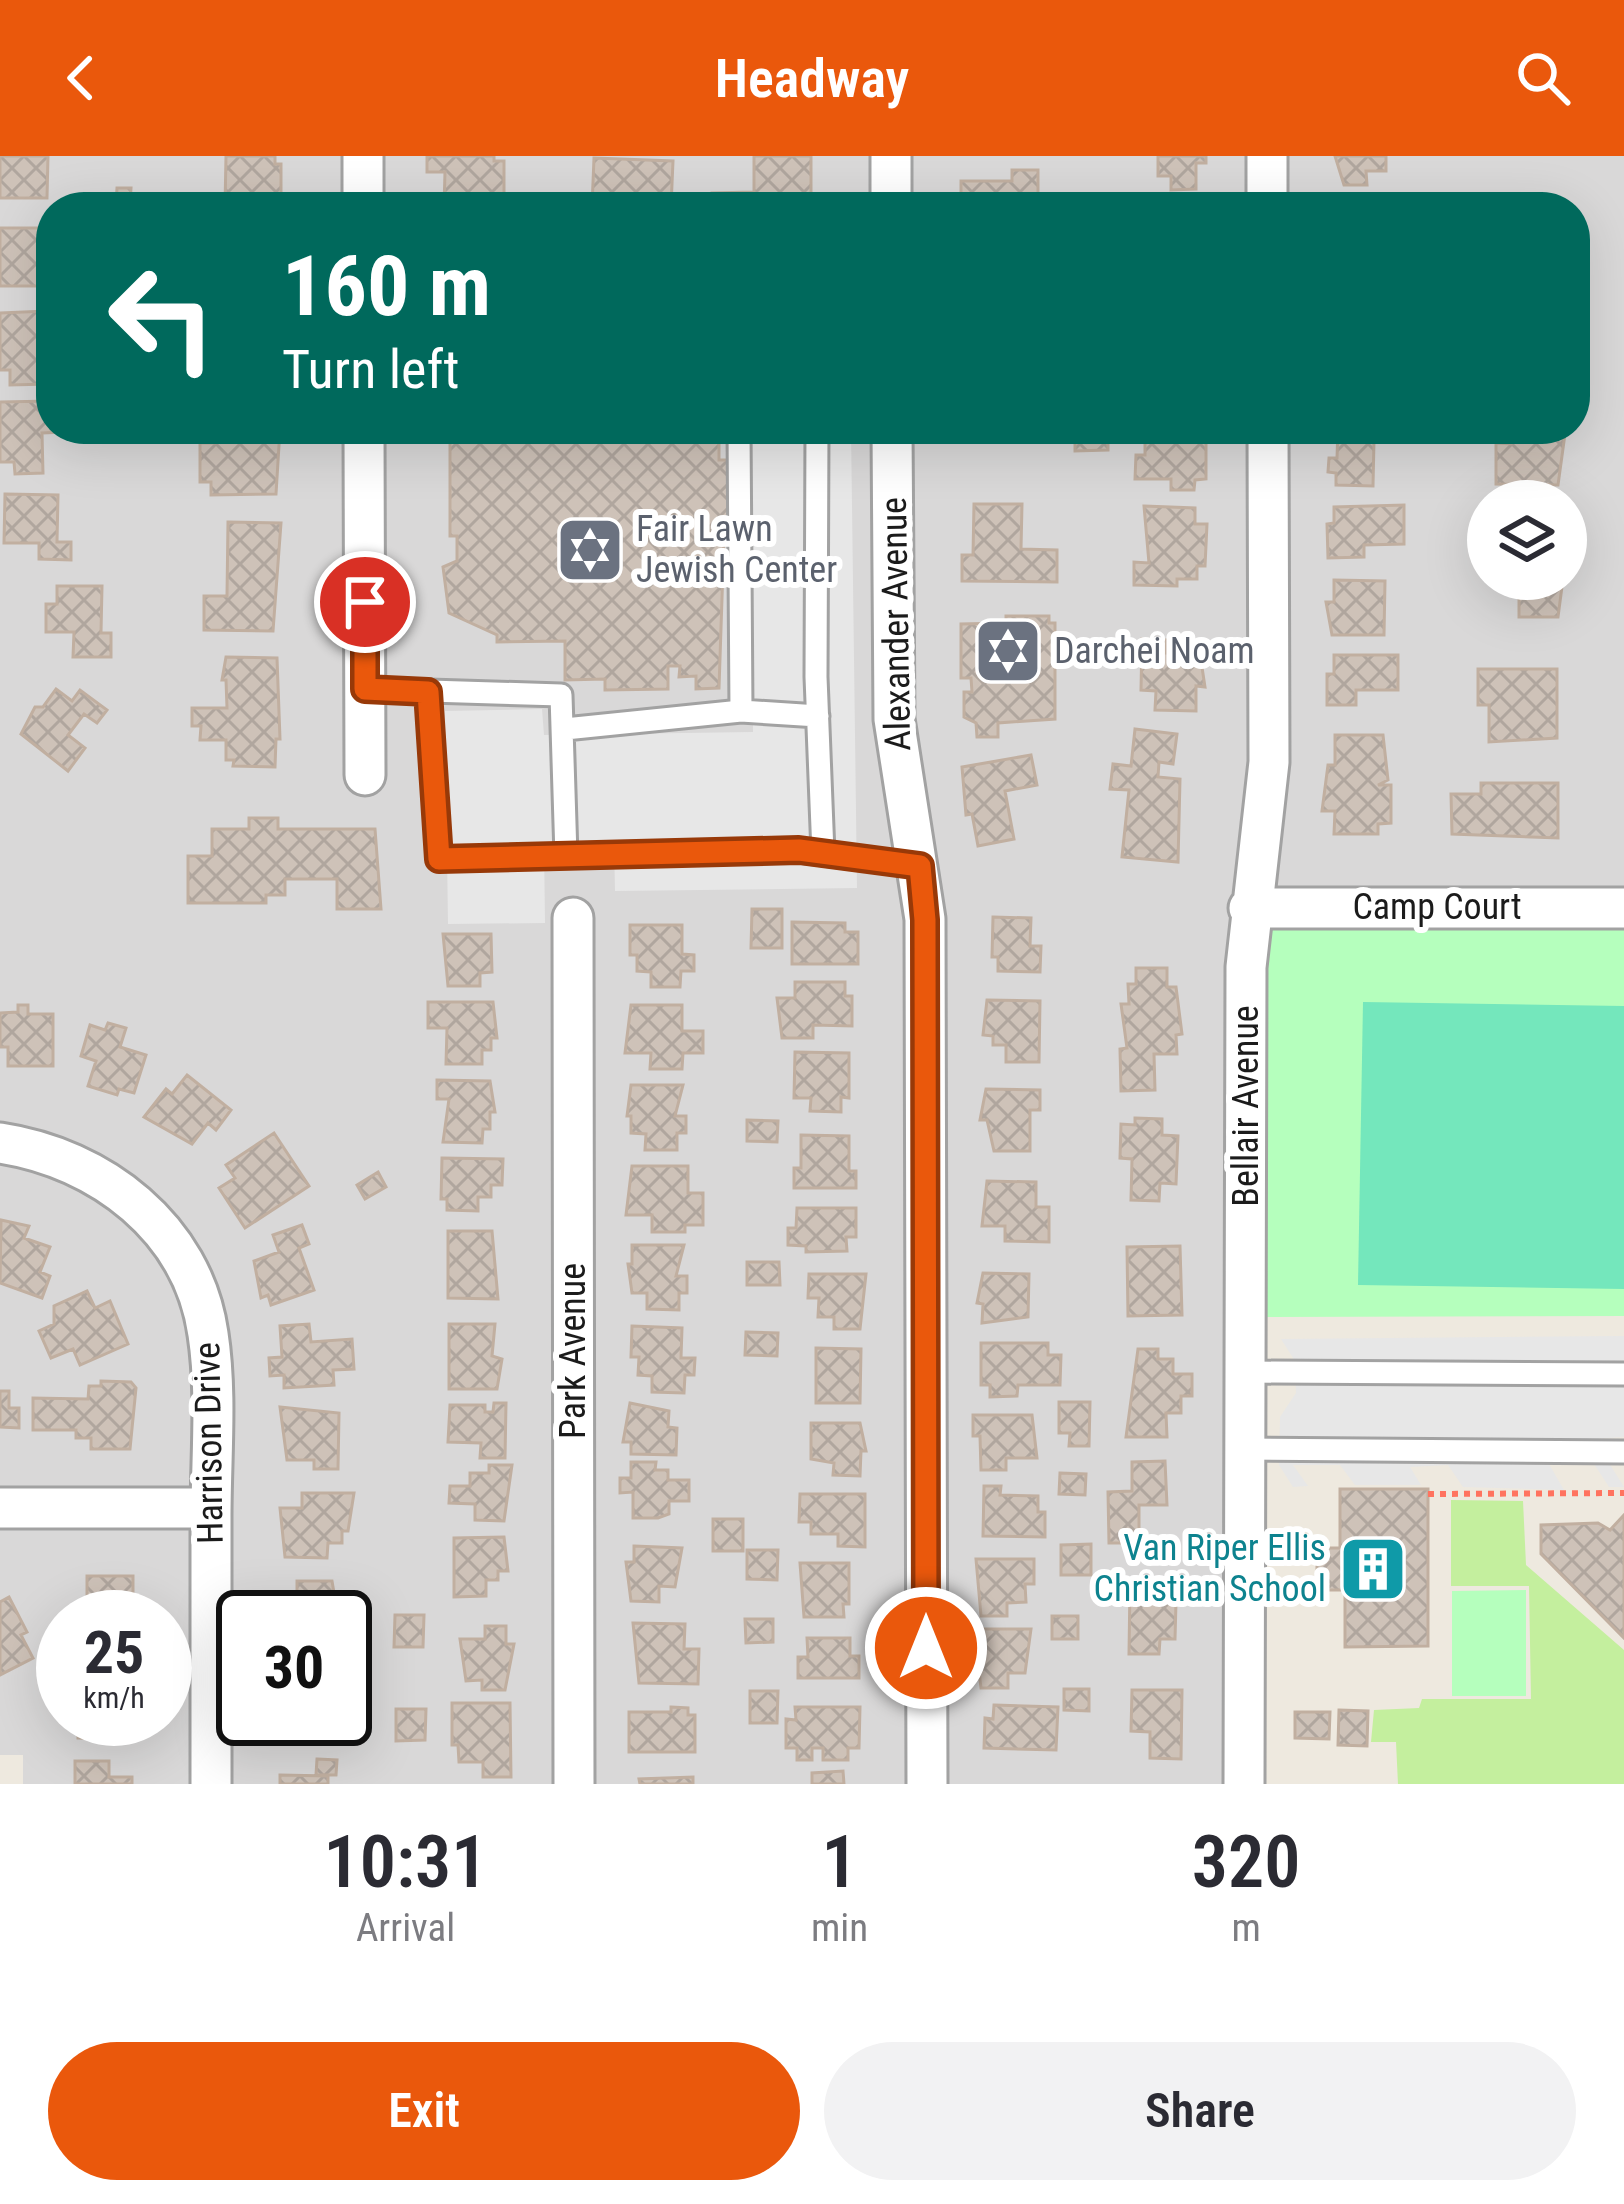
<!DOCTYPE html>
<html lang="en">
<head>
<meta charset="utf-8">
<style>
	body { margin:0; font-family:"Roboto Condensed",sans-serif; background:#f2f2f3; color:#2b2b33; height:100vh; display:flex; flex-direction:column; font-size:45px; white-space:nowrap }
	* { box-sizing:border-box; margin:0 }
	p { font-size:39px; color:#7c7c81 }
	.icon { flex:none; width:66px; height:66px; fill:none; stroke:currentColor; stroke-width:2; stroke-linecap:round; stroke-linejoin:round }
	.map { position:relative; height:1628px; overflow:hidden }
	.details { display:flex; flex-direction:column; background:#fff; flex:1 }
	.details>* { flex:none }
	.guide { position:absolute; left:36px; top:36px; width:1554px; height:252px; border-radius:48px; box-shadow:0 12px 48px #0002; background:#00695c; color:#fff; overflow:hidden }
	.tools { position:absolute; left:1467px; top:324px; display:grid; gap:24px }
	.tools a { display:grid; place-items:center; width:120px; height:120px; border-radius:50%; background:#fff; box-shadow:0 12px 48px #0002; font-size:60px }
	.speed { position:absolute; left:36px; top:1434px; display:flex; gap:24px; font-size:60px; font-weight:700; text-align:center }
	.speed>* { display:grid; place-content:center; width:156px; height:156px; border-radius:50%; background:#fff; box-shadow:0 12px 48px #0002; line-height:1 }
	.speed small { font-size:30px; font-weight:400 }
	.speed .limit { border:6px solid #111; border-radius:18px; background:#fff; color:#111 }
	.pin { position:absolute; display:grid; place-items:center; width:102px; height:102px; color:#fff; margin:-51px; border:6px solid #fff; border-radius:50%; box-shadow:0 3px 12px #0007 }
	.me { position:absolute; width:132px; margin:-66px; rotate:0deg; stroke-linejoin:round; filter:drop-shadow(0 0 9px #0008) }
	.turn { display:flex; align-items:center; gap:42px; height:252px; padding:0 48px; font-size:54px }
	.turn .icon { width:156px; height:156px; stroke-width:2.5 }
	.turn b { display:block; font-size:84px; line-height:102px }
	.eta { display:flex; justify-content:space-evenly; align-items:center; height:204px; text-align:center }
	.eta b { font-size:72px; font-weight:600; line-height:84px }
	.primary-button { display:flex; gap:24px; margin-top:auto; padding:24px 48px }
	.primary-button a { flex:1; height:138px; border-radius:72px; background:#ea580c; color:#fff; font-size:48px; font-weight:600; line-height:138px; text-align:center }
	.primary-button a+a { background:#f2f2f3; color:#2b2b33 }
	header { display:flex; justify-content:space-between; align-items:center; height:156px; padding:0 48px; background:#ea580c; color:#fff; font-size:54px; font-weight:600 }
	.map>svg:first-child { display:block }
	.residential { fill:#d9d8d8; fill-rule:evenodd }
	.grass { fill:#c4ef9e }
	.park { fill:#b5ffbd }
	.pitch { fill:#74e7bc }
	.parking { fill:#e7e7e7 }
	.building { fill:url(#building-cross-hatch); stroke:#c1afa0; stroke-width:3 }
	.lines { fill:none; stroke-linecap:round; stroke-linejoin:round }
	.lane-casing { stroke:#a2a2a2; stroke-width:27 }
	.street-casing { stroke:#a2a2a2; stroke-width:45 }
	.path { stroke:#ff735f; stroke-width:6; stroke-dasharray:6 6; stroke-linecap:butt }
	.lane { stroke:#fff; stroke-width:21 }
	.street { stroke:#fff; stroke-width:39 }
	.route-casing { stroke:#983908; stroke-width:30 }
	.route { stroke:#ea580c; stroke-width:21 }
	.labels { text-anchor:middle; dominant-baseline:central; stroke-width:12; stroke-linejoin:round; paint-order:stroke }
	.worship-label { font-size:36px; fill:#5b616d; stroke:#fff; text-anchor:start }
	.street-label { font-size:36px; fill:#1b1b1b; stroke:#fff }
	.culture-label { font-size:36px; fill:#0d838f; stroke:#fff; text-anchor:end }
</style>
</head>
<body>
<header><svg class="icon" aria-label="back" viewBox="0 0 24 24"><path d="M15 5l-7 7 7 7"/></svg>Headway<svg class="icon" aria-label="search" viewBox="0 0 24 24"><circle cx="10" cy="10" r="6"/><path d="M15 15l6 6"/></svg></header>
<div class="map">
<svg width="1624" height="1628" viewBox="0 0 1624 1628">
	<defs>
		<pattern id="building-cross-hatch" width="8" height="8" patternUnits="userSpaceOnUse" patternTransform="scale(3)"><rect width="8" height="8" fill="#cec2b8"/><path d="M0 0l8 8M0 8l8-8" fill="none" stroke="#b0a69e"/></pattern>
	</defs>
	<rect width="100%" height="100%" fill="#eee9df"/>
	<path class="residential" d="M0 0H1624V752H1250L1244 1628H23V1599H0ZM51 51H1575V273H51ZM1488 345H1566V423H1488ZM63 1461H165V1563H63ZM243 1461H345V1563H243Z"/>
	<path class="grass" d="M1451 1344 1523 1345 1526 1409 1624 1494V1628H1398L1396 1586H1371L1374 1554 1419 1552 1422 1543H1531L1529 1430H1451Z"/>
	<path class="park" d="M1249 752H1624V1160L1248 1161Z
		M1526 1434V1540H1452V1435Z"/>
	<path class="pitch" d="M1363 846 1624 850V1133L1358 1129Z"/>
	<path class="parking" d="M750 273H851L857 732 615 735 614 687 544 688 545 767 448 768 445 555 542 553 544 579 753 576Z
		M1624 1180V1281L1594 1283 1624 1331H1609L1594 1308H1549L1564 1334 1463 1331 1448 1309 1410 1311 1421 1329H1355L1340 1309H1293L1308 1330 1293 1331 1279 1309 1280 1261 1296 1237 1295 1205 1281 1183Z"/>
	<path class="building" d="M0 0H48L47 42H0Z
		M226 0H275V8H281V51H225Z
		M427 0H494V5H504V51H444L445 16H427Z
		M754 0H811V51H712V37L754 36Z
		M1158 0H1206V7H1196V33L1171 34V20H1158Z
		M1335 0H1386V15H1366L1367 29H1344Z
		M594 2 673 5 671 51H592Z
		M1012 14H1038V45H1021V51H961V25H1012Z
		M117 32H131L130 49H116Z
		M1417 40 1449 41V51H1417Z
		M1453 40H1489V51H1453Z
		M0 72H41V130H0Z
		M46 155 48 228 10 229V214H0V157Z
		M51 245V273L65 276 42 277 43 317 15 318 14 306H0V246Z
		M226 273H280L276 338 211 339V326H200V287H215V280L226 279Z
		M450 273H719V304H730L731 382H724L719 532 696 533V520L679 521 680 510H668V533L605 534V523L565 524V485L497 486V479L449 457 443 411 457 405V380H450Z
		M1075 273H1108V294L1075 295Z
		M1338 273H1359L1358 284H1374L1373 330 1336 329V317L1328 316 1329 302H1337Z
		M1511 273H1558L1565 278 1558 329 1496 328V287L1511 288Z
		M1145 282H1206V323L1195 324 1194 334H1171V323H1135L1136 299H1145Z
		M5 338 58 339 57 386H71V404L39 403V387H4Z
		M974 348H1022L1021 393 1057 394V426L962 425V399H973Z
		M1404 349V388L1364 389V401L1328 402 1327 368 1334 367V351Z
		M1144 350 1195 352V368H1207L1205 410H1197V423H1177V430L1134 429V406L1149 407Z
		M228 366 281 367 273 475 204 474V440H227Z
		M1511 423H1563L1558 461H1519V431H1511Z
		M1334 424 1385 425 1384 479H1332L1326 446H1334Z
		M57 430H102L101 477H111V501H73L74 476H46V448H57Z
		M1006 460H1049V467H1055V563L998 567V581H977L976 567 964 561V536H972L971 522H961V468L1006 467Z
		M1142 483 1166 484V497L1200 498 1205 531 1196 530V555L1155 554 1156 535 1141 534Z
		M1334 499H1398V534H1356V549H1327V518H1334Z
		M226 501 277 502 280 583H276L275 611 233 610 234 604H226V584H200L201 570H192V552H227L226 524H222Z
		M1478 513H1557V582L1489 586V549H1478Z
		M56 533 72 545 80 534 107 554 97 567 84 558 68 579 85 592 68 615 21 578 35 551H43Z
		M1135 573 1177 578 1173 608 1159 606 1158 621 1180 623 1178 706 1122 701 1129 634 1110 633 1113 608 1131 610Z
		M1335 579H1383L1388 624 1378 629H1391V667L1378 668V678H1334L1335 655H1322L1328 609H1335Z
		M1031 599 1037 629 1005 635 1014 683 978 690 972 658 966 659 962 611Z
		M1481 627H1558V682L1452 678 1451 638H1481Z
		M249 662H278V673H375L381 753H337V723H285V739H266V747H188V700H212V673H249Z
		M752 753H782V792H751Z
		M993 761 1031 762 1030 790H1041L1040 816 998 815V801H992Z
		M792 766 845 767V776H858V808H792Z
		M630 769H682V798L694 799V815H681L680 831H651V816L637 815V799H630Z
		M443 778H491L492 816 480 817V830H448Z
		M1136 812H1167V831H1176L1182 878 1176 879 1177 898H1154L1155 934 1121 935 1120 893 1127 892 1121 848H1129L1128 828H1136Z
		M795 826H845V840H852V870L813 869V882H782L777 842H795Z
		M987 844 1040 845 1039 906H1006V889H993V880L983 879Z
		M428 846H493L497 882H491V894H482V908H446L447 872H428Z
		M18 849H28V858H53V910H8V891H0V857L18 856Z
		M631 849H682V875H703V897H683L682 913H650L651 897H625Z
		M108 867 126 872 120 891 146 899 134 937 119 933 117 939 88 930 96 905 81 900 90 869 105 874Z
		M795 896 849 897V942L841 941V956L810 955 811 942H794Z
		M187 919 231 954 216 974 208 967 192 988 144 961 166 933 172 938Z
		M437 924 490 925 495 956H490V973H483L482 987 443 986 449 943H437Z
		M631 929H683L675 960H686V977H677V994H645L646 978 631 977V960H627Z
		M986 933 1040 934V954H1030V995H994L987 964H980Z
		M1135 962 1162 963V979L1178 980 1176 1028 1160 1027 1159 1045 1131 1044 1132 1003 1120 1002 1121 968 1135 969Z
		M747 964 778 965 777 986 747 985Z
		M274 977 309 1030 245 1072 219 1032 235 1022 226 1009Z
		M801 979 849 980V1015H856V1032H794V1012H801Z
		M442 1002 503 1003 502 1029H491V1041H478V1055L447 1054V1043H441Z
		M632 1010H688V1037H703V1069H685V1076H652V1059H626Z
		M378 1016 386 1031 365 1043 357 1029Z
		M987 1025 1036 1026V1051H1049V1086L1005 1085V1070H982Z
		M797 1052H856V1081H846L847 1095 806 1096V1090L788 1089V1072H796Z
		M1 1064 29 1070 24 1082 50 1091 40 1116 50 1120 42 1142 0 1127Z
		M302 1069 309 1088 299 1092 314 1134 271 1149 268 1139 261 1142 254 1105 279 1096 273 1079Z
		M448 1075H492L498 1143 448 1142Z
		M632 1089H684L676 1120H687V1137H679V1154L647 1153V1137H632L628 1108H632Z
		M1180 1090 1182 1159 1128 1160 1127 1091Z
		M747 1106H779L780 1129H747Z
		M983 1117 1029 1118 1028 1161 982 1167 983 1148 977 1147Z
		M809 1118H866L860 1173H834V1161H818L819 1142H808Z
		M87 1135 95 1152 110 1145 128 1188 80 1209 73 1193 51 1202 39 1175 54 1168V1150Z
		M309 1168 311 1186 352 1183 354 1213 333 1214 334 1229 284 1232V1219L270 1220 269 1202 282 1201 280 1170Z
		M449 1168H495L492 1200 502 1203 497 1233H449Z
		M632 1170 682 1172 681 1202H695L694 1219H685L684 1237 652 1236V1220L638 1219 639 1201H631Z
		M746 1176 778 1177 777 1200 745 1199Z
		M981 1187H1048V1199H1061L1060 1229H1018L1017 1240 990 1241V1229H981Z
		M816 1192 861 1193 860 1247H816Z
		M1138 1193H1158V1203H1173V1218H1192V1240H1181V1257H1166L1167 1281H1126Z
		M101 1225 131 1226 136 1232 130 1293H91V1282H76V1274H33V1242L88 1243 89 1230H101Z
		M0 1235H9V1252H19V1272L0 1271Z
		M1059 1246H1090L1089 1290H1069L1070 1277H1059Z
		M494 1247H506L505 1302H480L481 1287 448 1286 450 1249H485V1256H493Z
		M630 1247 669 1255 668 1271 677 1272 676 1299 631 1298V1286H623Z
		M280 1251 339 1257 338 1313H314V1304H287Z
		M973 1259H1032L1037 1302H1006V1314H981L980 1280H973Z
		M811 1267H860L866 1295H861L860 1320 833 1319 834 1307 811 1303Z
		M1165 1305 1167 1349H1139V1387H1109L1108 1336 1132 1335V1306Z
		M631 1306H656L655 1314H668V1324H689V1345H669V1358L658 1362H633V1336L620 1337V1322H631Z
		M489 1309H512L504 1365 475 1364V1348L449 1347 450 1330H470V1317H489Z
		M1060 1317 1086 1318 1085 1339 1059 1338Z
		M984 1330H1001L1000 1339 1038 1340V1356H1045V1381L983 1380Z
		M1340 1333H1428V1490L1345 1491V1434H1317V1392H1340Z
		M302 1337H354L348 1375H342V1387H328L327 1402 285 1401 280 1352H302Z
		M800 1338H865V1391L838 1390V1378H811V1366H799Z
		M1624 1359V1482L1541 1398V1369L1598 1367 1610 1374Z
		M713 1363H743V1395H713Z
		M504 1381 508 1415H498V1424H486V1440L454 1441V1382Z
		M1091 1388V1419H1061V1389Z
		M634 1390 682 1392 675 1431 659 1430V1446L631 1445 626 1406H634Z
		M747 1394H778L777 1424 747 1423Z
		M976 1403H1034V1428H1025L1026 1446 1007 1447V1460H981Z
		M800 1407H849V1448H843L844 1461H804Z
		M87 1420H133V1451H127V1461H87Z
		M297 1425H332L338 1461H277V1440L297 1441Z
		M1130 1429 1170 1430V1446H1176L1175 1483H1160L1159 1498H1129Z
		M9 1441 27 1476 21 1479 33 1502 0 1519V1446Z
		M395 1459H424L423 1491H394Z
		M1052 1460H1078V1483H1052Z
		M745 1463H773V1486L746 1487Z
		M633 1467 685 1468 684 1493H699L698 1528 639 1527Z
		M485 1470H506V1488H514L505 1534H482V1524L466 1525 460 1483H485Z
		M974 1473H1031L1025 1517H1008V1532H981Z
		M807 1482H850V1500H859V1522H798V1501H808Z
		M1064 1533H1089V1555L1064 1554Z
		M1132 1534H1182L1181 1603 1150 1602V1576L1131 1575Z
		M750 1535H778L777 1567H750Z
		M452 1547H510L511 1621H483V1606H459L458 1589H452Z
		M994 1549 1058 1551 1056 1594 984 1592 985 1562 993 1563Z
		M671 1551 688 1552V1559H695V1596H629V1556H671Z
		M795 1551H860L859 1592H848V1604H823V1592H812V1604H797V1592H786V1563L796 1564Z
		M396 1553H426L425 1584 396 1585Z
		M1339 1554 1368 1555 1367 1590 1338 1589Z
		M1295 1556H1330L1329 1583 1295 1582Z
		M78 1563H134V1583L78 1582Z
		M287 1563H337V1575H287Z
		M317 1603 337 1604 336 1619H316Z
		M75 1605H109V1621H132V1628H75Z
		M843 1615 844 1628H812V1617Z
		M280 1619 328 1620V1628H280Z
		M693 1621V1628H640L639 1623Z"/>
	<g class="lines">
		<defs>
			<path id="lane" d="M817 273 816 521 823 697
				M365 533 561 539 566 700
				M428 536 439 703 799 695 920 710
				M741 555 818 560
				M565 573 741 555 739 273
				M1248 1216 1624 1218
				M1248 1293 1624 1296"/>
			<path id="street" d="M363 0V51
				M891 0V51
				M1267 0V51
				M364 273 365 619
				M892 273 894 563 925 763 927 1628
				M1249 752H1624
				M573 762 574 1628
				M0 987C100 1002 193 1072 208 1178 217 1237 211 1301 211 1361 211 1450 211 1539 211 1628
				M0 1352H211
				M1244 1628 1246 811 1269 606 1268 273"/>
		</defs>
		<use href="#lane" class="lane-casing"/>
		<use href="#street" class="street-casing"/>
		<path class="path" d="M1428 1338 1624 1337"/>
		<use href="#lane" class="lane"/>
		<use href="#street" class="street"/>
	</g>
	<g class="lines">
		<defs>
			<path id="route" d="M365 446V533L428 536 439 703 799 694 920 710 925 764 926 1492"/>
		</defs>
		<use href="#route" class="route-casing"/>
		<use href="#route" class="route"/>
	</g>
	<defs>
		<symbol id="synagogue-square" viewBox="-11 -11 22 22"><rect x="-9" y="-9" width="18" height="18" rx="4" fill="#6b7280" stroke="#fff"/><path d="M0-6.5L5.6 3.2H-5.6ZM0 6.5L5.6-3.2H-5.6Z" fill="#fff"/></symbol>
		<symbol id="building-square" viewBox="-11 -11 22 22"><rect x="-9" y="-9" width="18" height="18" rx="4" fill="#0f9aa8" stroke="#fff"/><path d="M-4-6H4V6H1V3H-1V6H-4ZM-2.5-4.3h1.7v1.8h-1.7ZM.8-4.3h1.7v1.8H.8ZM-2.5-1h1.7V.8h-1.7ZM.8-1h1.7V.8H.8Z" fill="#fff"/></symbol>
	</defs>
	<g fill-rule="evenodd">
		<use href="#synagogue-square" x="552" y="356" width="76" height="76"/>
		<use href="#synagogue-square" x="970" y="457" width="76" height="76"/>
		<use href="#building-square" x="1335" y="1375" width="76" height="76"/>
	</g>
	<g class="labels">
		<g class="worship-label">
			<text x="636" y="373">Fair Lawn<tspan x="636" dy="41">Jewish Center</tspan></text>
			<text x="1054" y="495">Darchei Noam</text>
		</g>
		<g class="street-label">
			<text transform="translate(896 468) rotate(-91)">Alexander Avenue</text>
			<text x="1437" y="751">Camp Court</text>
			<text transform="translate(1246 950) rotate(-90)">Bellair Avenue</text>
			<text transform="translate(573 1195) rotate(-90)">Park Avenue</text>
			<text transform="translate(209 1287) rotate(-91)">Harrison Drive</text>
		</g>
		<g class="culture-label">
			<text x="1326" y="1392">Van Riper Ellis<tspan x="1326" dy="41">Christian School</tspan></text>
		</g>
	</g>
</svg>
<div class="tools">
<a><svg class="icon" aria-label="layers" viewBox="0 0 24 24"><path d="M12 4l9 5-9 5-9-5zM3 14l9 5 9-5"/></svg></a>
</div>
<div class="speed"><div>25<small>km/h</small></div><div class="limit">30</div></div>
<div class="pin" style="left:365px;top:446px;background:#d93025"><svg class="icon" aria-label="arrive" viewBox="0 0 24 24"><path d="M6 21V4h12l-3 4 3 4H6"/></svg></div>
<svg class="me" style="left:926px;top:1492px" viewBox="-20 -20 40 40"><circle r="17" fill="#ea580c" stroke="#fff" stroke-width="3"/><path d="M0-11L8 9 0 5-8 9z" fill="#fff"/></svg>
<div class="guide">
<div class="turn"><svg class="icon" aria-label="left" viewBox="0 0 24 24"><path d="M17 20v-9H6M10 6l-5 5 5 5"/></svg><div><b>160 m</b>Turn left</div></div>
</div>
</div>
<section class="details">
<div class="eta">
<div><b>10:31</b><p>Arrival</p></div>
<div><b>1</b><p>min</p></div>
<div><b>320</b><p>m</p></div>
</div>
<div class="primary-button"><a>Exit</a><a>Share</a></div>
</section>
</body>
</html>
